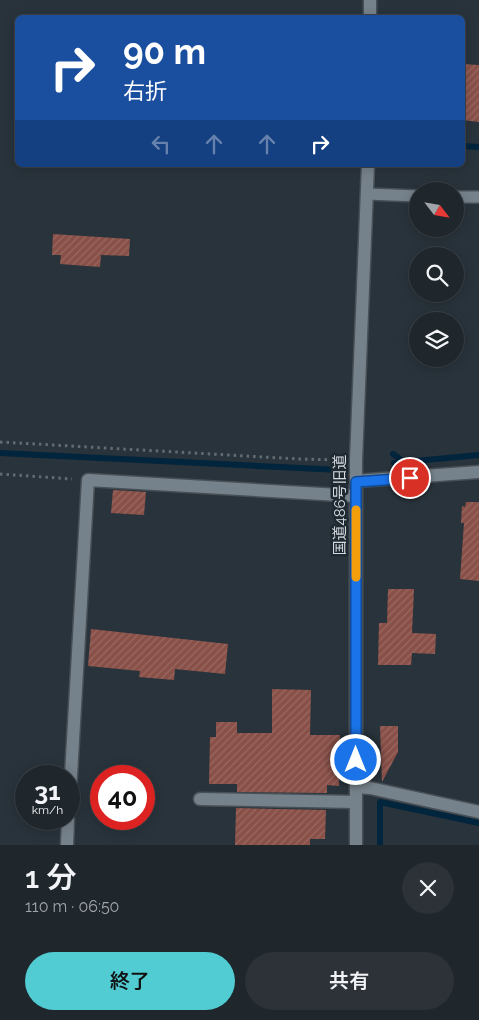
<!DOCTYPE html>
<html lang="ja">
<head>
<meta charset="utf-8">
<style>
	body { margin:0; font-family:Raleway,"Noto Sans JP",sans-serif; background:#2c3238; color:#f1f3f6; height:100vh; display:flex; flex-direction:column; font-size:19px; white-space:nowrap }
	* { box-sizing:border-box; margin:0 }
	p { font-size:16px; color:#a1a5a9 }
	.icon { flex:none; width:28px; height:28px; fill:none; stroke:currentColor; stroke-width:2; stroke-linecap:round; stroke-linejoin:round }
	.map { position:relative; height:845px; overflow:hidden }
	.details { display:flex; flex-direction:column; background:#1f262c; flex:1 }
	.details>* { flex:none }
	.guide { position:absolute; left:15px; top:15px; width:450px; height:152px; border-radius:8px; box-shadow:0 2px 12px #0003,0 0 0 1px #3c4348; background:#1a4fa0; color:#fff; overflow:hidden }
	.needle { width:32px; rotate:121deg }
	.controls { position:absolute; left:409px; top:182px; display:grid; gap:10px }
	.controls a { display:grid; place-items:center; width:55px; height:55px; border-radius:50%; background:#1f262c; box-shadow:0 2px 12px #0003,0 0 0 1px #3c4348; font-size:25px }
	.speed { position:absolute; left:15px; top:765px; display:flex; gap:10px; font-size:25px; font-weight:700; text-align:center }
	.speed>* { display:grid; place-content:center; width:65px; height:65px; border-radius:50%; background:#1f262c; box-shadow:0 2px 12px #0003,0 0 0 1px #3c4348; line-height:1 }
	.speed small { font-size:12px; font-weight:400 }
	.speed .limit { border:8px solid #d22; background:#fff; color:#111 }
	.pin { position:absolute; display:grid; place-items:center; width:42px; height:42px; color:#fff; margin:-21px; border:2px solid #fff; border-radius:50%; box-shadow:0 1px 5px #0007 }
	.me { position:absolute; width:55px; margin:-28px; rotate:0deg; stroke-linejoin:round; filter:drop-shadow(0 0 4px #0008) }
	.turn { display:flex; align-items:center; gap:18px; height:105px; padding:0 25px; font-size:22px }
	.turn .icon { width:65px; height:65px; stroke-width:2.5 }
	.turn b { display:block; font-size:35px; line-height:42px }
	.lanes { display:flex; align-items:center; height:48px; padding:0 25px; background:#0003; justify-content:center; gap:25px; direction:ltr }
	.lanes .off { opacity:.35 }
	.round { display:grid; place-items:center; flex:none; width:52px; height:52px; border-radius:26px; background:#2c3238 }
	.overview { display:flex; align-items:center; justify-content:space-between; height:85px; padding:0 25px }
	h1 { font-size:30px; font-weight:600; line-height:38px }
	.action { display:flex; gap:10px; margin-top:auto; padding:10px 25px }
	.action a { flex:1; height:58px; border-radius:30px; background:#51ccd3; color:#111; font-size:20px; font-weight:600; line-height:58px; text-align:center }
	.action a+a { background:#2c3238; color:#f1f3f6 }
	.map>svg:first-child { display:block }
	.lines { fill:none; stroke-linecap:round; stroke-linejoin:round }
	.stream { stroke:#00253d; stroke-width:6 }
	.building { fill:url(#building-hatch) }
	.service-casing { stroke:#485057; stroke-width:14 }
	.minor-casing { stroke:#485057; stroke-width:15 }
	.tertiary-casing { stroke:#485057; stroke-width:15 }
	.path { stroke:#636b72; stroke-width:3; stroke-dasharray:2.5 4; stroke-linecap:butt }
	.service { stroke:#76828b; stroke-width:11 }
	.minor { stroke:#76828b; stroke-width:12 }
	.tertiary { stroke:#76828b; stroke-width:12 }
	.route-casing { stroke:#114b97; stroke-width:12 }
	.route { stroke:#1a73e8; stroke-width:9 }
	.slow { stroke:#f59e0b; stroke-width:9 }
	.labels { text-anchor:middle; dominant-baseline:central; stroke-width:5; stroke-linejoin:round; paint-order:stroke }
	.street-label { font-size:15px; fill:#d4dadf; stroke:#1f2931 }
</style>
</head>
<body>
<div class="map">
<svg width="479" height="845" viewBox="0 0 479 845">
	<defs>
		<pattern id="building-hatch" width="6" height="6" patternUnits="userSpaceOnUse" patternTransform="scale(1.25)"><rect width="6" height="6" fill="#895048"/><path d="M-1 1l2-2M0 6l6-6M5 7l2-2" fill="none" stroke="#996962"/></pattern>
	</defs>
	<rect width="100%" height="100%" fill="#29333b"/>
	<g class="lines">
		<path class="stream" d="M462 146 479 147
			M0 453 339 470
			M393 454 403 461
			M394 463 479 455
			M380 845V802L479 823"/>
	</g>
	<path class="building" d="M462 64 479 65V122L462 120Z
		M53 234 130 239 129 256 101 255 100 267 60 264 61 255H52Z
		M113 490 146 492 144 515 111 513Z
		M466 502H479V581L460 579 464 523H461L462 506 465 507Z
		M388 589H414L412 633 436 634 435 654 412 653 411 665H378L379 623H387Z
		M91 629 228 644 225 674 175 669 174 680 139 677 140 671 88 666Z
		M272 689 311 690 310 735H340L339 786 327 785V793L237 792V784H209L210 737H216V722H237V733H272Z
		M380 726H398V752L382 782Z
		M236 808 326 810 325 839H310V845H235Z"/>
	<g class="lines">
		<defs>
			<path id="service" d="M367 194 418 196
				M455 197H479"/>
			<path id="minor" d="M356 787 370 788 479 812
				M200 799 356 802
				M69 810 88 480 356 496
				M67 845 68 819"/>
			<path id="tertiary" d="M370 18V0
				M356 481 479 472
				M356 845V460L368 165"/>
		</defs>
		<use href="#service" class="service-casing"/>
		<use href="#minor" class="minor-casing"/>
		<use href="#tertiary" class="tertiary-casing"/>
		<path class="path" d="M0 442 299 459 340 460
			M0 474 72 479"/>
		<use href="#service" class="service"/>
		<use href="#minor" class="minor"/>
		<use href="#tertiary" class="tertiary"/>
	</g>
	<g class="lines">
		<defs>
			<path id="route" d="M356 760V482L410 478"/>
		</defs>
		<use href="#route" class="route-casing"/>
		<use href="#route" class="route"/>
		<path class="slow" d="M356 510V577"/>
	</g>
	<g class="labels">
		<g class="street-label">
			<text transform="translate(340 505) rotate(-90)">国道486号旧道</text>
		</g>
	</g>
</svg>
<div class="controls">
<a><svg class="needle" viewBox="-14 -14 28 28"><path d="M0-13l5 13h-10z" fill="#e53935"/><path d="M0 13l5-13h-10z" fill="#a1a5a9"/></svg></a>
<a><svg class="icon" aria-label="search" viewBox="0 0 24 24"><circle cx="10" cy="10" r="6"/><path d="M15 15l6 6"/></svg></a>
<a><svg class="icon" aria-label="layers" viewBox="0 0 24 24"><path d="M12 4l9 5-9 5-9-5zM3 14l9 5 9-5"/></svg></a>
</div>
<div class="speed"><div>31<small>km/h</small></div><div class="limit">40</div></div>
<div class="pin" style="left:410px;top:478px;background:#d93025"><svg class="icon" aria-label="arrive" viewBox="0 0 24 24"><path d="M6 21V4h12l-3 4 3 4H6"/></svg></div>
<svg class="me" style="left:356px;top:760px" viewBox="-20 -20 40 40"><circle r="17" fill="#1a73e8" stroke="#fff" stroke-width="3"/><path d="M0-11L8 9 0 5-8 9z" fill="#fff"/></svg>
<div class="guide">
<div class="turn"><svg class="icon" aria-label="right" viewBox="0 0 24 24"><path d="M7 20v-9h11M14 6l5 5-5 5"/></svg><div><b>90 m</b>右折</div></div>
<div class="lanes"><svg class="icon off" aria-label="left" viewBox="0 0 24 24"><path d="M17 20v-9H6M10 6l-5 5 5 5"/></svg><svg class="icon off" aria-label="ahead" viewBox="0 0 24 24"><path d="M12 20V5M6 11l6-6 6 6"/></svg><svg class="icon off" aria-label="ahead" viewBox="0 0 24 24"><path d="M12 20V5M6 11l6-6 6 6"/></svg><svg class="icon" aria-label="right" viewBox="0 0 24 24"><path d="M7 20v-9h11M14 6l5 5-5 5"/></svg></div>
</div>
</div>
<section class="details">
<div class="overview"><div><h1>1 分</h1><p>110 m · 06:50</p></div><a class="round"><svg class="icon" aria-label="close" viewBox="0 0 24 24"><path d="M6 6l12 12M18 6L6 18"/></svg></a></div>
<div class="action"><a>終了</a><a>共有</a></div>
</section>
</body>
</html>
